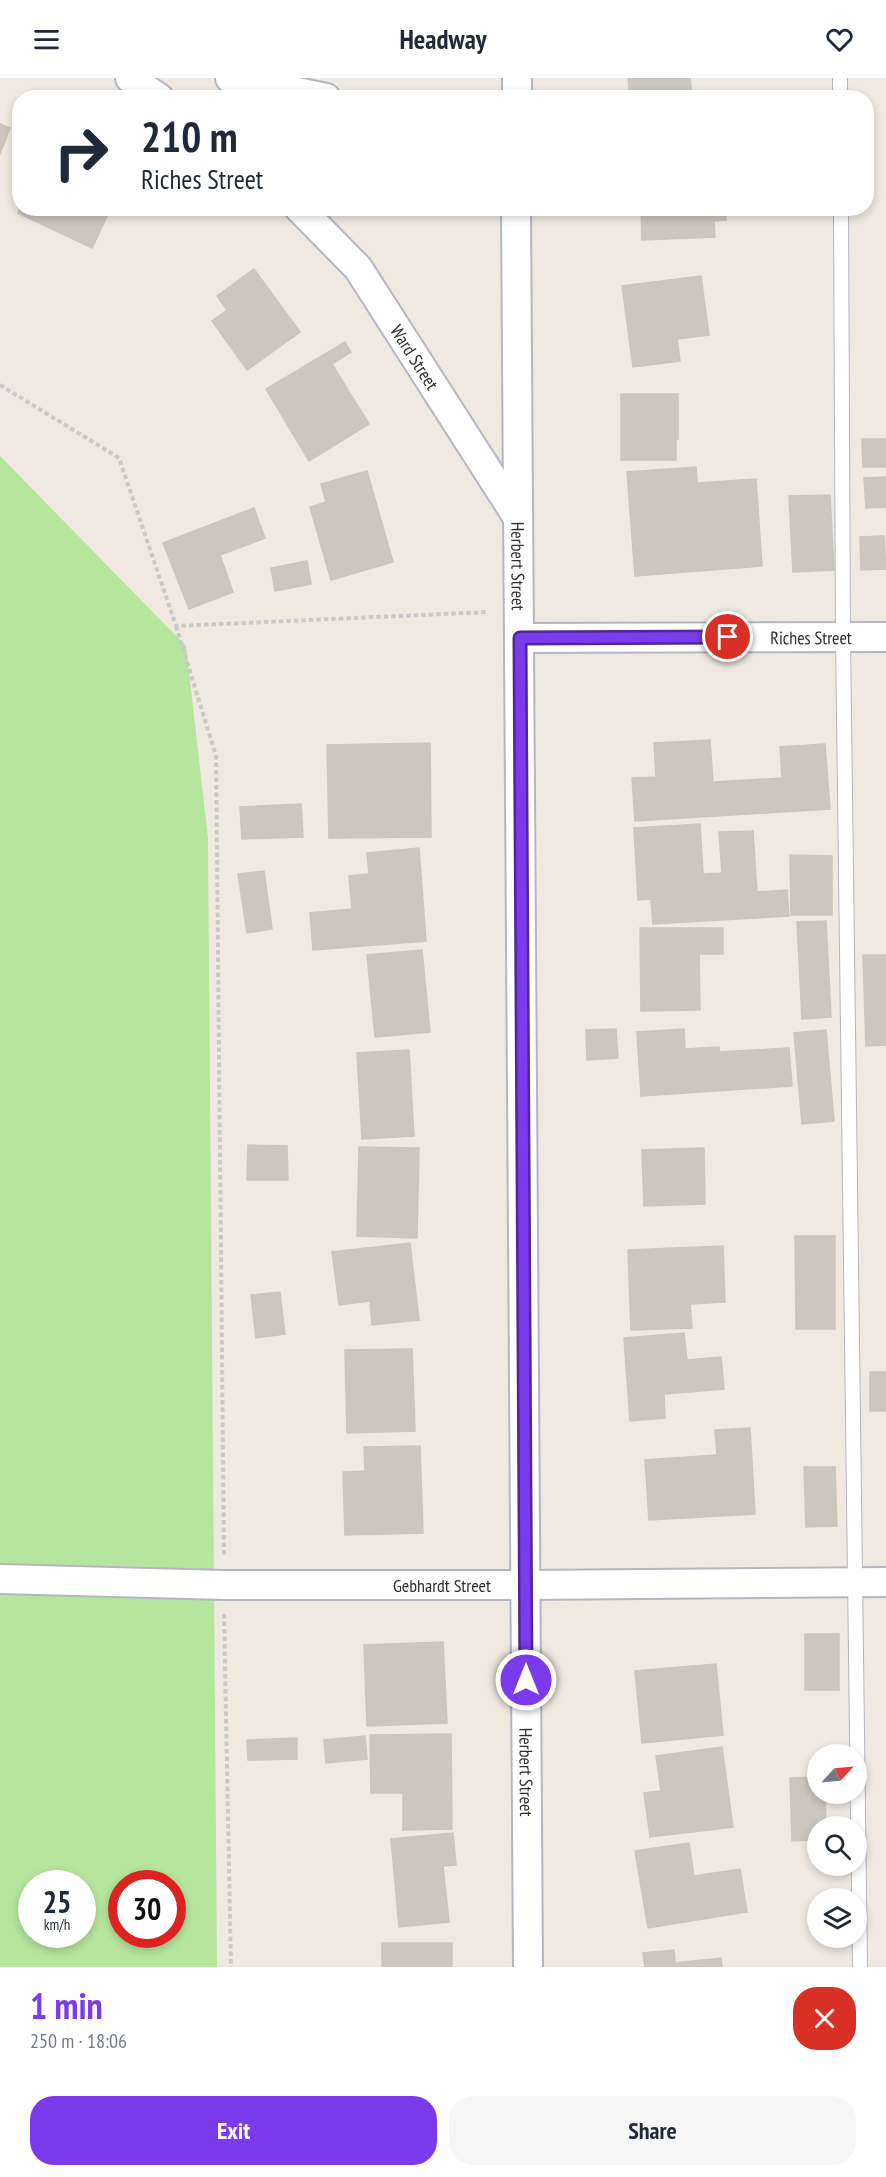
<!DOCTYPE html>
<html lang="en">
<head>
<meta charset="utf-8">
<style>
	body { margin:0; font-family:"PT Sans Narrow",sans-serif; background:#f6f6f7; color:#1f2937; height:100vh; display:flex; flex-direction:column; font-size:22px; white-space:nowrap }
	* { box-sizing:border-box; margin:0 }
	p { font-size:20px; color:#747a83 }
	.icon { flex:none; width:33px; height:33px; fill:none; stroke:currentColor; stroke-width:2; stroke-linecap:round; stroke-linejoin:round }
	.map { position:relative; height:1889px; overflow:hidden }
	.sheet { display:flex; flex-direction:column; background:#fff; flex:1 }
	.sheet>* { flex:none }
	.guide { position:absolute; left:12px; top:12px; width:862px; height:126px; border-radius:24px; box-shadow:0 3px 9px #0003; background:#fff; color:#1f2937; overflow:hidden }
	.needle { width:39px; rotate:64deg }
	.fabs { position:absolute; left:807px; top:1666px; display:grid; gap:12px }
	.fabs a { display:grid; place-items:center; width:60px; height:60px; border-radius:50%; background:#fff; box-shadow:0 3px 9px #0003; font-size:30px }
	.speed { position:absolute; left:18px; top:1792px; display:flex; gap:12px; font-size:30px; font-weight:700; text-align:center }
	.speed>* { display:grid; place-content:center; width:78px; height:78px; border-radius:50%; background:#fff; box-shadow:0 3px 9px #0003; line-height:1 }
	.speed small { font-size:15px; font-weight:400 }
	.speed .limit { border:9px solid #d22; background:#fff; color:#111 }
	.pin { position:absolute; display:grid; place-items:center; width:51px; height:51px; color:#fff; margin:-26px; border:3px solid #fff; border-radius:50%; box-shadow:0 2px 6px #0007 }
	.me { position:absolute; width:66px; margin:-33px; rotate:0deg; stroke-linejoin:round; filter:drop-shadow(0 0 4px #0008) }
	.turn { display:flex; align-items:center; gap:21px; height:126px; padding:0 30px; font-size:27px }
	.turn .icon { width:78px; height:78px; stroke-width:2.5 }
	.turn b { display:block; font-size:42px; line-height:51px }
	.round { display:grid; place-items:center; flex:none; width:63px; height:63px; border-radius:24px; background:#f6f6f7 }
	.overview { display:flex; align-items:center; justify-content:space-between; height:102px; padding:0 30px }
	h1 { font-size:36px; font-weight:700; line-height:45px; color:#7c3aed }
	.cta { display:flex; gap:12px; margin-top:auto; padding:12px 30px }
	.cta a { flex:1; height:69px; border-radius:24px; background:#7c3aed; color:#fff; font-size:24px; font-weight:700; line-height:69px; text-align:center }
	.cta a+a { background:#f6f6f7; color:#1f2937 }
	header { display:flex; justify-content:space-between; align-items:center; height:78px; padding:0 30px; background:#fff; font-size:27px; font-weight:700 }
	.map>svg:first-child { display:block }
	.green { fill:#b6e59e; fill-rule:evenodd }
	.building { fill:#cbc7bf; stroke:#cbc5ba; stroke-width:1.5 }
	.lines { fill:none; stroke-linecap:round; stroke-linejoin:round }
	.lane-casing { stroke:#b4b7c1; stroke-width:16 }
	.street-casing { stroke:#b4b7c1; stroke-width:32 }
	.path { stroke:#c9c9c9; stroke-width:4; stroke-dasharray:4.5 3; stroke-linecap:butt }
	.lane { stroke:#fff; stroke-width:14 }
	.street { stroke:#fff; stroke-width:28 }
	.route-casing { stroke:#51269a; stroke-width:15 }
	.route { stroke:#7c3aed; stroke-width:10 }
	.labels { text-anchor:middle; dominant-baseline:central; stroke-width:4.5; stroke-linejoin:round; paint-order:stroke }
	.street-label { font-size:18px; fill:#2e2e2e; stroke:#fff }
</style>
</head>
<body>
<header><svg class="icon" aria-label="menu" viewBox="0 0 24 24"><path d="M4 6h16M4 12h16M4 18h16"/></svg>Headway<svg class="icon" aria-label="heart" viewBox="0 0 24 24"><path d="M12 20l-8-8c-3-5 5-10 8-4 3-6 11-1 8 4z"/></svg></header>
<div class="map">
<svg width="886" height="1889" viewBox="0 0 886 1889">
	<rect width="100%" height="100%" fill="#efe9e1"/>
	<path class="green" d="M0 378 186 568 208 760 217 1889H0ZM32 1806H82V1857H32ZM122 1806H172V1857H122Z"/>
	<path class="building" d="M628 0H690L692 18 721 16V20H630Z
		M0 46 10 50 0 76Z
		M20 130H111L92 170 18 135Z
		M641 130H725L726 142 714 143 715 159 642 162Z
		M254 191 300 254 247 292 212 243 227 232 217 218Z
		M701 198 709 257 677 261 680 283 633 289 622 208Z
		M345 264 351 274 332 286 369 346 309 383 266 311Z
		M621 316H678V361H676V382H621Z
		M862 361H886V389H863Z
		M696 389 697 405 756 401 762 488 635 498 627 394Z
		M367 393 393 484 331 502 310 429 326 424 321 406Z
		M886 399V429L866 430 864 400Z
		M830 417 834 492 793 494 789 418Z
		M254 430 265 460 220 477 233 514 189 531 163 465Z
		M884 458 886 491 861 492 860 459Z
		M307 483 311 506 275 513 271 490Z
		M710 662 713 704 782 700 780 669 825 666 830 731 635 743 632 700 656 699 654 665Z
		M430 665 431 759 329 760 327 667Z
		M301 726 303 759 242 761 240 729Z
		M700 746 703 796 722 795 719 754 753 753 757 814 787 812 789 838 653 846 651 821 638 822 634 750Z
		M419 770 426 863 313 872 310 835 352 831 349 798 369 796 367 775Z
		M790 777 832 778V837H791Z
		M264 793 272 851 247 855 238 796Z
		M826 843 831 939 802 941 797 844Z
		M640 850H723V876H699L700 932 641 933Z
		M422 872 430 954 375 959 367 877Z
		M863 877H886V967L866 968Z
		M616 951 618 980 587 982 586 952Z
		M684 951 685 971 719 969V974L789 970 792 1008 641 1018 637 954Z
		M826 952 834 1043 802 1046 794 955Z
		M409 972 414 1058 362 1061 357 975Z
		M248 1067 287 1068 288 1102H247Z
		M359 1069 419 1070 417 1160 357 1158Z
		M704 1070 705 1126 644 1128 642 1072Z
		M795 1158H835V1251H796Z
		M410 1165 419 1242 372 1247 370 1223 339 1227 332 1174Z
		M723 1168 725 1224 690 1226 692 1250 631 1252 628 1172Z
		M280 1214 285 1256 256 1260 251 1217Z
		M684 1255 687 1282 721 1279 724 1311 664 1316 665 1340 630 1343 624 1260Z
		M412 1271 415 1353 347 1355 345 1272Z
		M870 1294H886V1333H870Z
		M750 1350 755 1436 649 1442 645 1382 717 1377 715 1352Z
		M420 1368 423 1455 345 1457 343 1394 365 1393 364 1369Z
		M804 1389H835L837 1448 806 1449Z
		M805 1556H839V1612H805Z
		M443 1564 447 1645 367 1648 364 1567Z
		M716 1586 723 1657 642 1665 635 1593Z
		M451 1656 452 1751 403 1752V1715H371L370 1657Z
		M365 1658 367 1681 326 1685 324 1662Z
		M297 1660V1681L248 1682 247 1662Z
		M722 1669 733 1749 650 1759 644 1715 661 1713 656 1678Z
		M818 1699V1716H825L826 1749H818V1762L792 1763 790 1700Z
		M453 1755 456 1787 443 1788 449 1844 399 1849 391 1761Z
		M689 1765 694 1798 740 1791 747 1834 648 1850 635 1773Z
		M382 1865H452V1889H382Z
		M674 1872 675 1885 721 1880 722 1889H645L643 1875Z"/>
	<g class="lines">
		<defs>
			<path id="lane" d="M840 0V20
				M841 130 843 559 860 1889"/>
			<g id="street">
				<path d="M130 0 159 20"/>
				<path d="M230 0 326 20"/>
				<path d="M517 20V0"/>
				<path id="s1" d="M299 130 358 190 518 440"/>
				<path id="s2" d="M516 130 528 1889"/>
				<path id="s3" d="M520 560 886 559"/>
				<path id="s4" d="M0 1501 224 1507H525L886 1504"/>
			</g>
		</defs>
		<use href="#lane" class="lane-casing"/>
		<use href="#street" class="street-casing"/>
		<path class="path" d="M0 307 119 380 176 548 488 534
			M176 548 216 678 224 1477
			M224 1536 231 1889"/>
		<use href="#lane" class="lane"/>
		<use href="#street" class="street"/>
	</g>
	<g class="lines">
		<defs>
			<path id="route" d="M526 1602 520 560 728 559"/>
		</defs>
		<use href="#route" class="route-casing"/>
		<use href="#route" class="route"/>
	</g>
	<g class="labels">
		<g class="street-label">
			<text stroke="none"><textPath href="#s1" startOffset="190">Ward Street</textPath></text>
			<text stroke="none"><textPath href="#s2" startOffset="358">Herbert Street</textPath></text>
			<text stroke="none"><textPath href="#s3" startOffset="291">Riches Street</textPath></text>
			<text stroke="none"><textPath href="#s4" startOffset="442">Gebhardt Street</textPath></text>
			<text stroke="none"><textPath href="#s2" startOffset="1564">Herbert Street</textPath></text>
		</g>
	</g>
</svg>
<div class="fabs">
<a><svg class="needle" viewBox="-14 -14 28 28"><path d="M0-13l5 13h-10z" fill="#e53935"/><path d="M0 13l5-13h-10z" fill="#747a83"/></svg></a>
<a><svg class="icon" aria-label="search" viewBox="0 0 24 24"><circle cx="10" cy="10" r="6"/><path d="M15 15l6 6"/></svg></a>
<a><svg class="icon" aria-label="layers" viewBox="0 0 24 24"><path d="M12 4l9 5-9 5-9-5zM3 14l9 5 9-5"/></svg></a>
</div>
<div class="speed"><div>25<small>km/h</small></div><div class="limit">30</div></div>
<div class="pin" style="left:728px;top:559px;background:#d93025"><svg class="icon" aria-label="arrive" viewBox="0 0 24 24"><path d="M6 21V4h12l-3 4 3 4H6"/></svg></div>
<svg class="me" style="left:526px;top:1602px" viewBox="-20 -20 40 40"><circle r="17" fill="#7c3aed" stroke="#fff" stroke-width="3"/><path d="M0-11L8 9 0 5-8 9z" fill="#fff"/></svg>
<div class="guide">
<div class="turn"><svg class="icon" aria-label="right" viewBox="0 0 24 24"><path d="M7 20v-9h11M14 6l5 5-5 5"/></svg><div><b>210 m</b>Riches Street</div></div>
</div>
</div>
<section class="sheet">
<div class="overview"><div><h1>1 min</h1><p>250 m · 18:06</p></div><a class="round" style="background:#d93025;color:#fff"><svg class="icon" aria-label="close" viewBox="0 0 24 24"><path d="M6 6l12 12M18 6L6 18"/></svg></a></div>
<div class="cta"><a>Exit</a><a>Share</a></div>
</section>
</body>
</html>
